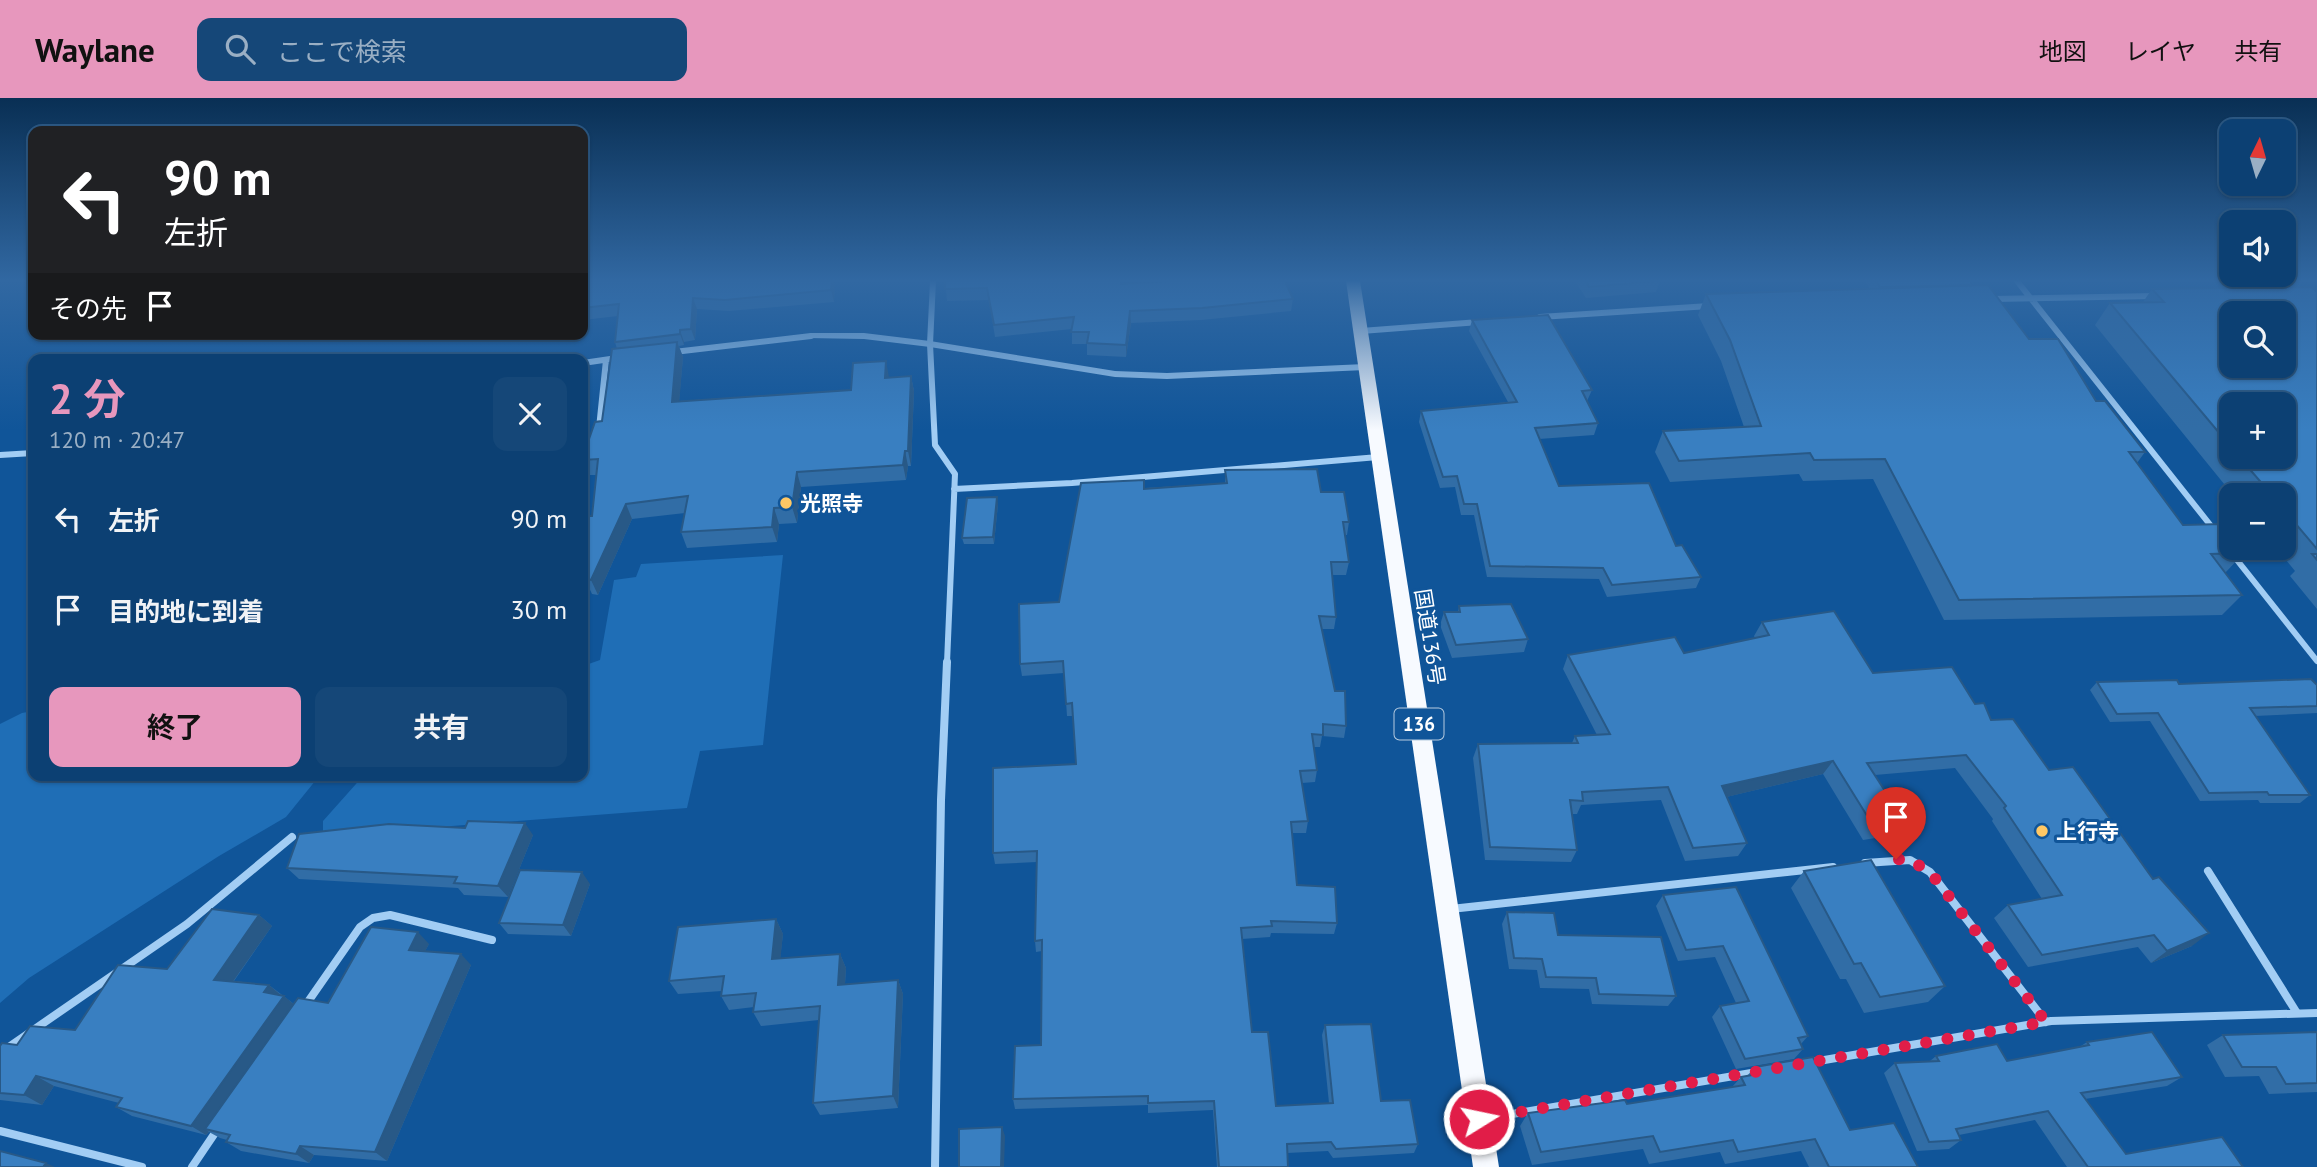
<!DOCTYPE html>
<html lang="ja">
<head>
<meta charset="utf-8">
<style>
	body { margin:0; font-family:"PT Sans","Noto Sans JP",sans-serif; background:#154778; color:#f1f3f6; height:100vh; display:flex; flex-direction:column; font-size:26px; white-space:nowrap }
	* { box-sizing:border-box; margin:0 }
	p { font-size:23px; color:#9aafc4 }
	.icon { flex:none; width:38px; height:38px; fill:none; stroke:currentColor; stroke-width:2; stroke-linecap:round; stroke-linejoin:round }
	.map { position:relative; flex:1; overflow:hidden }
	.details { position:absolute; left:28px; top:256px; width:560px; height:427px; display:flex; flex-direction:column; background:#0c4073; border-radius:14px; box-shadow:0 2px 5px #0004,0 0 0 2px #2c5985 }
	.details>* { flex:none }
	.hud { position:absolute; left:28px; top:28px; width:560px; height:214px; border-radius:14px; box-shadow:0 2px 5px #0004,0 0 0 2px #2c5985; background:#202124; color:#fff; overflow:hidden }
	.needle { width:46px; rotate:5deg }
	.buttons { position:absolute; left:2219px; top:21px; display:grid; gap:14px }
	.buttons a { display:grid; place-items:center; width:77px; height:77px; border-radius:14px; background:#0c4073; box-shadow:0 2px 5px #0004,0 0 0 2px #2c5985; font-size:35px }
	.pin { position:absolute; display:grid; place-items:center; width:60px; height:60px; color:#fff; margin:-72px -30px; border-radius:50% 50% 50% 0; rotate:-45deg; box-shadow:0 0 7px #0007 }
	.pin .icon { rotate:45deg }
	.me { position:absolute; width:77px; margin:-38px; rotate:80deg; stroke-linejoin:round; filter:drop-shadow(0 0 5px #0008) }
	.turn { display:flex; align-items:center; gap:24px; height:147px; padding:0 21px; font-size:32px }
	.turn .icon { width:91px; height:91px; stroke-width:2.5 }
	.turn b { display:block; font-size:49px; line-height:60px }
	.then { display:flex; align-items:center; height:66px; padding:0 21px; background:#0003; gap:14px; font-size:26px }
	.round { display:grid; place-items:center; flex:none; width:74px; height:74px; border-radius:14px; background:#154778 }
	.head { display:flex; align-items:center; justify-content:space-between; height:119px; padding:0 21px }
	h1 { font-size:42px; font-weight:700; line-height:52px; color:#e797bd }
	.button { display:flex; gap:14px; margin-top:auto; padding:14px 21px }
	.button a { flex:1; height:80px; border-radius:14px; background:#e797bd; color:#111; font-size:28px; font-weight:700; line-height:80px; text-align:center }
	.button a+a { background:#154778; color:#f1f3f6 }
	ul { padding:0; list-style:none }
	li { display:flex; align-items:center; gap:21px; height:91px; padding:0 21px }
	li div { flex:1 }
	li b { display:block; font-size:26px }
	li em { font-style:normal }
	header { display:flex; align-items:center; gap:42px; box-sizing:border-box; height:98px; padding:0 35px; background:#e797bd; color:#111 }
	header strong { font-size:33px }
	nav { display:flex; gap:38px; margin-inline-start:auto; font-size:24px }
	.search { width:490px; height:63px; background:#154778; display:flex; align-items:center; gap:18px; box-sizing:border-box; padding:0 24px; border-radius:14px; color:#9aafc4; font-size:26px }
	.map>svg:first-child { display:block }
	.green { fill:#1f6eb6 }
	.lines { fill:none; stroke-linecap:round; stroke-linejoin:round }
	.minor-far1 { stroke:#a2cdf4; stroke-width:6 }
	.minor { stroke:#a2cdf4; stroke-width:8 }
	.tertiary { fill:#a2cdf4; fill-rule:evenodd }
	.trunk { fill:#f7faff; fill-rule:evenodd }
	.wall { fill:#316da6; fill-rule:evenodd }
	.shaded-wall { fill:#285987 }
	.building { fill:#397fc1; stroke:#285987; stroke-width:2; fill-rule:evenodd }
	.route { stroke:#e11d48; stroke-width:12; stroke-dasharray:0 21.6 }
	.poi-dot { fill:#ffc865; stroke:#105599; stroke-width:2.5 }
	.labels { text-anchor:middle; dominant-baseline:central; stroke-width:6; stroke-linejoin:round; paint-order:stroke }
	.shield { fill:#105599; stroke:#b7cce0; stroke-width:2 }
	.shield-label { font-size:19px; font-weight:bold; fill:#fff }
	.poi-label { font-size:21px; font-weight:bold; fill:#fff; stroke:#105599; text-anchor:start }
	.street-label { font-size:21px; fill:#fff; stroke:#105599 }
</style>
</head>
<body>
<header>
<strong>Waylane</strong>
<div class="search"><svg class="icon" aria-label="search" viewBox="0 0 24 24"><circle cx="10" cy="10" r="6"/><path d="M15 15l6 6"/></svg>ここで検索</div>
<nav><a>地図</a><a>レイヤ</a><a>共有</a></nav>
</header>
<div class="map">
<svg width="2317" height="1069" viewBox="0 0 2317 1069">
	<rect width="100%" height="100%" fill="#105599"/>
	<path class="green" d="M783 457 763 647 700 653 687 710 323 738V723L364 677H583V568L600 562 614 482 636 479 641 466Z
		M33 613V677H320L286 719 219 758 29 880 0 905V626L22 615Z"/>
	<g class="lines">
		<path class="minor-far1" d="M933 183 930 246 935 347 955 376 947 565
			M2017 183 2215 433
			M1991 201 2154 198
			M1540 219 1709 208
			M1361 233 1479 224
			M674 254 811 238
			M583 265 617 260
			M599 330 606 262
			M0 357 33 355
			M583 375 589 362
			M954 391 1072 385 1378 359
			M2233 457 2317 563"/>
		<path class="minor" d="M1865 765 1910 762 1930 774 2046 924
			M2208 773 2297 915
			M1451 811 1833 769
			M305 908 360 829 373 820 390 817 492 842
			M0 955 187 826 292 739
			M1807 965 2051 923 2317 915
			M1483 1021 1757 974
			M0 1033 142 1069
			M192 1069 219 1029
			M935 1069 941 702 947 564"/>
		<path class="tertiary" d="M811 235H864L930 243 1115 273 1167 275 1365 266 1370 269 1365 272 1167 281 1115 279 930 249 864 241 808 240 806 238Z"/>
		<path class="trunk" d="M1346 183H1360L1499 1069H1473Z"/>
	</g>
	<path class="wall" d="M583 183H835L834 204 729 213 697 211 695 242 684 244V247L679 248 683 259 679 303 851 292 889 280 911 278 914 293 911 368H908L906 382 801 389 797 425 779 426 777 444 687 450 681 434 685 415 632 421 598 497 592 496 585 481 587 465H583V418H592L597 377H588L583 365V326L590 339 602 323 617 251 615 244 618 218 583 222Z
		M945 183H1122V186L1293 201 1291 213 1201 222 1131 225 1126 259 1087 257V246H1072V231L995 239 989 202 947 203Z
		M1575 183H1660L1656 194 1586 200Z
		M1865 183H1973L1972 185 1973 188 2096 303 2145 354 2137 365 2183 427 2244 455 2225 475 2242 497 2222 517 1944 522 1873 381 1803 383 1799 376 1670 384 1655 354 1663 333 1744 329 1721 263 1698 217 1706 196 1870 191Z
		M2152 191 2317 194V511L2290 478 2295 473 2276 450H2284V397H2233L2095 227 2110 205 2143 204ZM2231 306 2284 359H2231Z
		M1472 222 1592 292 1587 303 1598 325 1594 337 1539 341 1559 388 1676 448 1701 479 1696 490 1607 499 1599 481 1487 479 1474 417H1461L1455 389 1440 390 1419 324 1421 313 1508 304 1469 233Z
		M453 236H502L455 242Z
		M1225 372 1321 394 1349 424 1347 437H1345L1349 464 1346 477H1332L1336 519 1334 531H1322L1335 593 1346 628 1344 640 1322 638 1320 649H1314L1317 672 1315 684 1302 685 1308 723 1306 735H1292L1297 787 1337 825 1334 836 1271 835 1270 839 1242 841 1252 934 1276 1008 1329 1005 1322 937 1325 927 1381 1003 1418 1046 1414 1055 1333 1060 1328 1053 1287 1055 1288 1069H1217L1213 1012 1148 1015V1007L1015 1011 1013 1001 1041 947 1042 853 1036 854 1035 843 1037 764 995 766 993 755 1076 666 1073 618H1067L1064 575 1022 578 1020 566 1059 504 1145 390 1225 385Z
		M998 406 994 446H964L962 440Z
		M1459 508 1528 541 1524 554 1452 560 1440 527 1444 514H1458Z
		M1762 524 1873 575 1975 606 1991 622 2049 672 2192 848 2151 865 2138 849 2028 869 1994 820 2008 807 2042 801 1992 723 1993 721 1955 670 1875 677 1905 724 1894 737 1863 742 1823 676 1726 699 1747 745 1738 758 1685 763 1661 702 1581 707 1577 716H1572L1577 752 1571 764 1485 762 1473 660 1478 646 1572 645 1575 638 1597 637 1563 571 1568 557 1684 555 1755 540 1754 538Z
		M2097 584 2179 586 2317 587V615L2255 618 2310 697 2300 705H2260L2258 702 2200 703 2150 623 2110 624 2090 592Z
		M533 737 508 799 464 797 458 790 299 781 287 770Z
		M1804 773 1945 888 1928 904 1864 915 1846 881H1840L1791 790Z
		M590 786 571 838 508 836 499 825Z
		M1736 789 1808 938 1801 946 1803 951 1794 961 1736 971 1712 919 1720 908 1736 905 1715 859 1678 863 1656 808 1663 797Z
		M1507 814 1558 837 1676 898 1668 908 1592 906 1589 891 1540 890 1537 872 1509 871 1502 826Z
		M259 817 272 828 234 883 269 887 294 906 328 905 429 846 425 853 471 867 387 1063 314 1057 309 1065 241 1053 226 1044 227 1042 220 1040 209 1034 206 1037 132 1018 116 1009 119 1005 54 988 42 1007 0 1002V948L17 947 75 932 167 871Z
		M776 821 783 836 780 861 840 856 846 870 845 886 898 882 903 896 898 1010 820 1017 813 1005 819 922 761 928 753 914 754 909 729 912 721 898 722 893 678 896 669 883Z
		M2317 934V994L2269 996 2259 978 2225 979 2207 947 2223 937Z
		M2087 944 2182 979 2167 988 2085 1001 2126 1056 2243 1069H2067L2035 1022 1959 1037 1961 1042 1949 1051 1917 1053 1884 975 1895 965 1930 963 1936 958 2007 963 2081 948Z
		M1755 969 1850 1032 1918 1069H1809L1801 1053 1725 1066 1720 1054 1649 1066 1643 1051 1532 1067 1520 1028 1528 1015 1627 1006 1732 989 1741 979 1747 978Z"/>
	<path class="shaded-wall" d="M832 183H835L834 204 831 192Z
		M693 200 697 211 695 242 691 231Z
		M1130 213 1131 225 1126 259V247Z
		M680 232 684 244V247L680 236Z
		M677 244 683 259 678 319 672 304Z
		M886 263 889 279 888 295 885 280Z
		M911 278 914 293 911 368 908 353Z
		M584 326 590 340 583 362V330Z
		M905 353 908 368 906 382 903 367Z
		M797 374 801 389 797 425 792 409Z
		M997 399 998 406 994 446 993 439Z
		M626 406 632 421 598 497 591 482Z
		M774 410 779 426 777 444 772 429Z
		M1833 663 1823 676 1714 702 1722 688Z
		M525 725 533 737 508 799 498 788Z
		M582 774 590 786 571 838 563 827Z
		M259 817 272 828 227 892 214 882Z
		M776 821 783 836 779 875 772 861Z
		M418 834 429 846 420 863 409 852Z
		M2209 835 2192 848 2151 865 2167 853Z
		M461 856 471 867 387 1063 375 1054Z
		M840 856 846 870 844 901 838 887Z
		M898 882 903 896 898 1010 893 998Z
		M269 887 282 898 264 894Z
		M284 898 296 908 205 1031 209 1034 206 1037 191 1028Z
		M36 978 54 988 42 1007 24 997Z
		M1002 1029 1005 1038 1004 1069H1001Z
		M300 1048 314 1057 309 1065 296 1056Z
		M46 1065 55 1069H43Z"/>
	<path class="building" d="M583 183H832L831 192 725 202 693 200 691 231 680 232V236L615 244 619 206 583 210Z
		M945 183H1121V186L1172 183H1285L1293 201 1202 210 1130 213 1126 247 1087 245 1089 234H1071L1074 219 994 227 987 190 945 191Z
		M1586 183H1656L1589 189Z
		M1876 183H1970L1973 187 1880 189Z
		M1988 187 2029 241H2058L2096 303H2105L2145 354H2129L2183 427 2222 426 2231 438V450H2240L2244 455 2211 456 2242 497 1959 502 1885 361 1814 362 1810 355 1679 363 1663 333 1761 328 1730 242 1706 196Z
		M2312 189 2317 194V451L2284 412V397H2272L2239 359H2284V306H2231V349L2110 205 2164 204 2152 191ZM2231 215H2284V268H2231Z
		M1548 217 1592 292 1582 293 1598 325 1535 330 1559 388 1649 385 1676 448 1682 447 1701 479 1612 487 1603 470 1490 468 1477 406H1464L1457 378 1443 379 1421 313 1517 304 1472 222Z
		M677 244 672 304 851 292 853 265 886 263 885 280 911 278 908 353H905L903 367 797 374 792 409 774 410 772 429 681 434 688 398 626 406 591 482 585 481 588 450H583V418H592L598 361 583 362V358L595 324 602 323 612 251Z
		M1317 371 1321 394H1344L1349 424H1343L1349 464H1331L1336 519 1319 518 1335 593H1345L1346 628 1323 626V637L1312 636 1317 672 1300 673 1308 723 1291 724 1297 787 1335 789 1337 825 1271 823 1272 828 1241 830 1252 934H1268L1276 1008 1333 1005 1325 927 1371 926 1381 1003 1410 1002 1418 1046 1336 1051 1331 1044 1287 1046 1288 1069H1219L1214 1003 1148 1005V998L1013 1001 1015 948 1041 947 1042 842 1035 843 1037 753 993 755V670L1076 666 1072 605 1066 606 1063 563 1020 566 1019 506 1059 504 1081 385 1144 382V391L1227 385 1225 372Z
		M997 399 993 439 962 440 967 400Z
		M2312 456H2317V462Z
		M1511 506 1528 541 1456 547 1444 514H1460L1459 508Z
		M1834 513 1873 575 1952 569 1975 606 1984 605 1991 622 2013 621 2049 672 2073 669 2153 781 2159 779 2209 835 2167 853 2154 837 2042 857 2008 807 2062 797 2004 710 2006 708 1966 657 1867 665 1905 724 1874 729 1833 663 1722 688 1747 745 1693 750 1668 689 1582 694 1583 703 1570 702 1577 752 1490 749 1478 646 1578 645 1575 638 1610 636 1568 557 1675 539 1684 555 1769 537 1762 524Z
		M2311 581 2317 587V608L2250 610 2310 697H2269L2267 694 2209 695 2158 615 2117 616 2097 584 2177 582 2179 586Z
		M468 723 525 725 498 788 454 785 457 779 287 770 299 736 389 726 465 730Z
		M1871 762 1945 888 1880 899 1861 865 1854 866 1804 773Z
		M520 772 582 774 563 827 499 825Z
		M1736 789 1808 938 1798 940 1803 951 1745 961 1720 908 1749 903 1723 848 1686 852 1663 797Z
		M212 811 259 817 214 882 269 887 264 894 284 898 191 1028 116 1009 122 1000 36 978 24 997 0 995V948L2 945 17 947 30 928 75 932 118 867 167 871Z
		M1507 814 1554 815 1558 837 1661 839 1676 898 1599 896 1596 880 1546 879 1542 861 1514 860Z
		M776 821 772 861 840 856 838 887 898 882 893 998 813 1005 820 908 753 914 756 895 721 898 724 878 669 883 678 829Z
		M371 829 418 834 409 852 461 856 375 1054 300 1048 296 1056 226 1044 230 1037 205 1031 298 900 328 905Z
		M2152 934 2182 979 2081 995 2126 1056 2222 1039 2243 1069H2088L2048 1013 1956 1031 1961 1042 1929 1044 1895 965 1939 963 1936 958 1997 946 2007 963 2089 947 2087 944Z
		M2317 934V985L2286 986 2276 969H2242L2223 937Z
		M1813 959 1850 1032 1894 1025 1918 1069H1829L1815 1041 1738 1054 1733 1042 1660 1054 1653 1038 1541 1054 1528 1015 1625 1002 1627 1006 1745 987 1741 979 1758 976 1755 969Z
		M1002 1029 1001 1069H959V1031Z
		M0 1053 46 1065 43 1069H0Z"/>
	<linearGradient id="sky" x2="0" y2="1"><stop stop-color="#092f54"/><stop offset="0.55" stop-color="#3168a2"/><stop offset="1" stop-color="#3168a2" stop-opacity="0"/></linearGradient>
	<rect width="2317" height="332" fill="url(#sky)"/>
	<g class="lines">
		<path class="route" d="M1479 1021 2046 924 1930 774 1910 762 1896 761"/>
	</g>
	<g class="poi-dot">
		<circle cx="786" cy="405" r="7"/>
		<circle cx="2042" cy="733" r="7"/>
	</g>
	<g class="labels">
		<rect class="shield" x="1394.5" y="610.5" width="49" height="31" rx="5"/>
		<g class="shield-label">
			<text x="1419" y="626">136</text>
		</g>
		<g class="poi-label">
			<text x="800" y="405">光照寺</text>
			<text x="2056" y="733">上行寺</text>
		</g>
		<g class="street-label">
			<text transform="translate(1430 539) rotate(81)">国道136号</text>
		</g>
	</g>
</svg>
<div class="buttons">
<a><svg class="needle" viewBox="-14 -14 28 28"><path d="M0-13l5 13h-10z" fill="#e53935"/><path d="M0 13l5-13h-10z" fill="#9aafc4"/></svg></a>
<a><svg class="icon" aria-label="sound" viewBox="0 0 24 24"><path d="M4 9h4l5-4v14l-5-4H4zM17 9q2 3 0 6"/></svg></a>
<a><svg class="icon" aria-label="search" viewBox="0 0 24 24"><circle cx="10" cy="10" r="6"/><path d="M15 15l6 6"/></svg></a>
<a>+</a>
<a>−</a>
</div>
<div class="pin" style="left:1896px;top:761px;background:#d93025"><svg class="icon" aria-label="arrive" viewBox="0 0 24 24"><path d="M6 21V4h12l-3 4 3 4H6"/></svg></div>
<svg class="me" style="left:1479px;top:1021px" viewBox="-20 -20 40 40"><circle r="17" fill="#e11d48" stroke="#fff" stroke-width="3"/><path d="M0-11L8 9 0 5-8 9z" fill="#fff"/></svg>
<div class="hud">
<div class="turn"><svg class="icon" aria-label="left" viewBox="0 0 24 24"><path d="M17 20v-9H6M10 6l-5 5 5 5"/></svg><div><b>90 m</b>左折</div></div>
<div class="then">その先<svg class="icon" aria-label="arrive" viewBox="0 0 24 24"><path d="M6 21V4h12l-3 4 3 4H6"/></svg></div>
</div>
<section class="details">
<div class="head"><div><h1>2 分</h1><p>120 m · 20:47</p></div><a class="round"><svg class="icon" aria-label="close" viewBox="0 0 24 24"><path d="M6 6l12 12M18 6L6 18"/></svg></a></div>
<ul>
<li><svg class="icon" aria-label="left" viewBox="0 0 24 24"><path d="M17 20v-9H6M10 6l-5 5 5 5"/></svg><div><b>左折</b></div><em>90 m</em></li>
<li><svg class="icon" aria-label="arrive" viewBox="0 0 24 24"><path d="M6 21V4h12l-3 4 3 4H6"/></svg><div><b>目的地に到着</b></div><em>30 m</em></li>
</ul>
<div class="button"><a>終了</a><a>共有</a></div>
</section>
</div>
</body>
</html>
